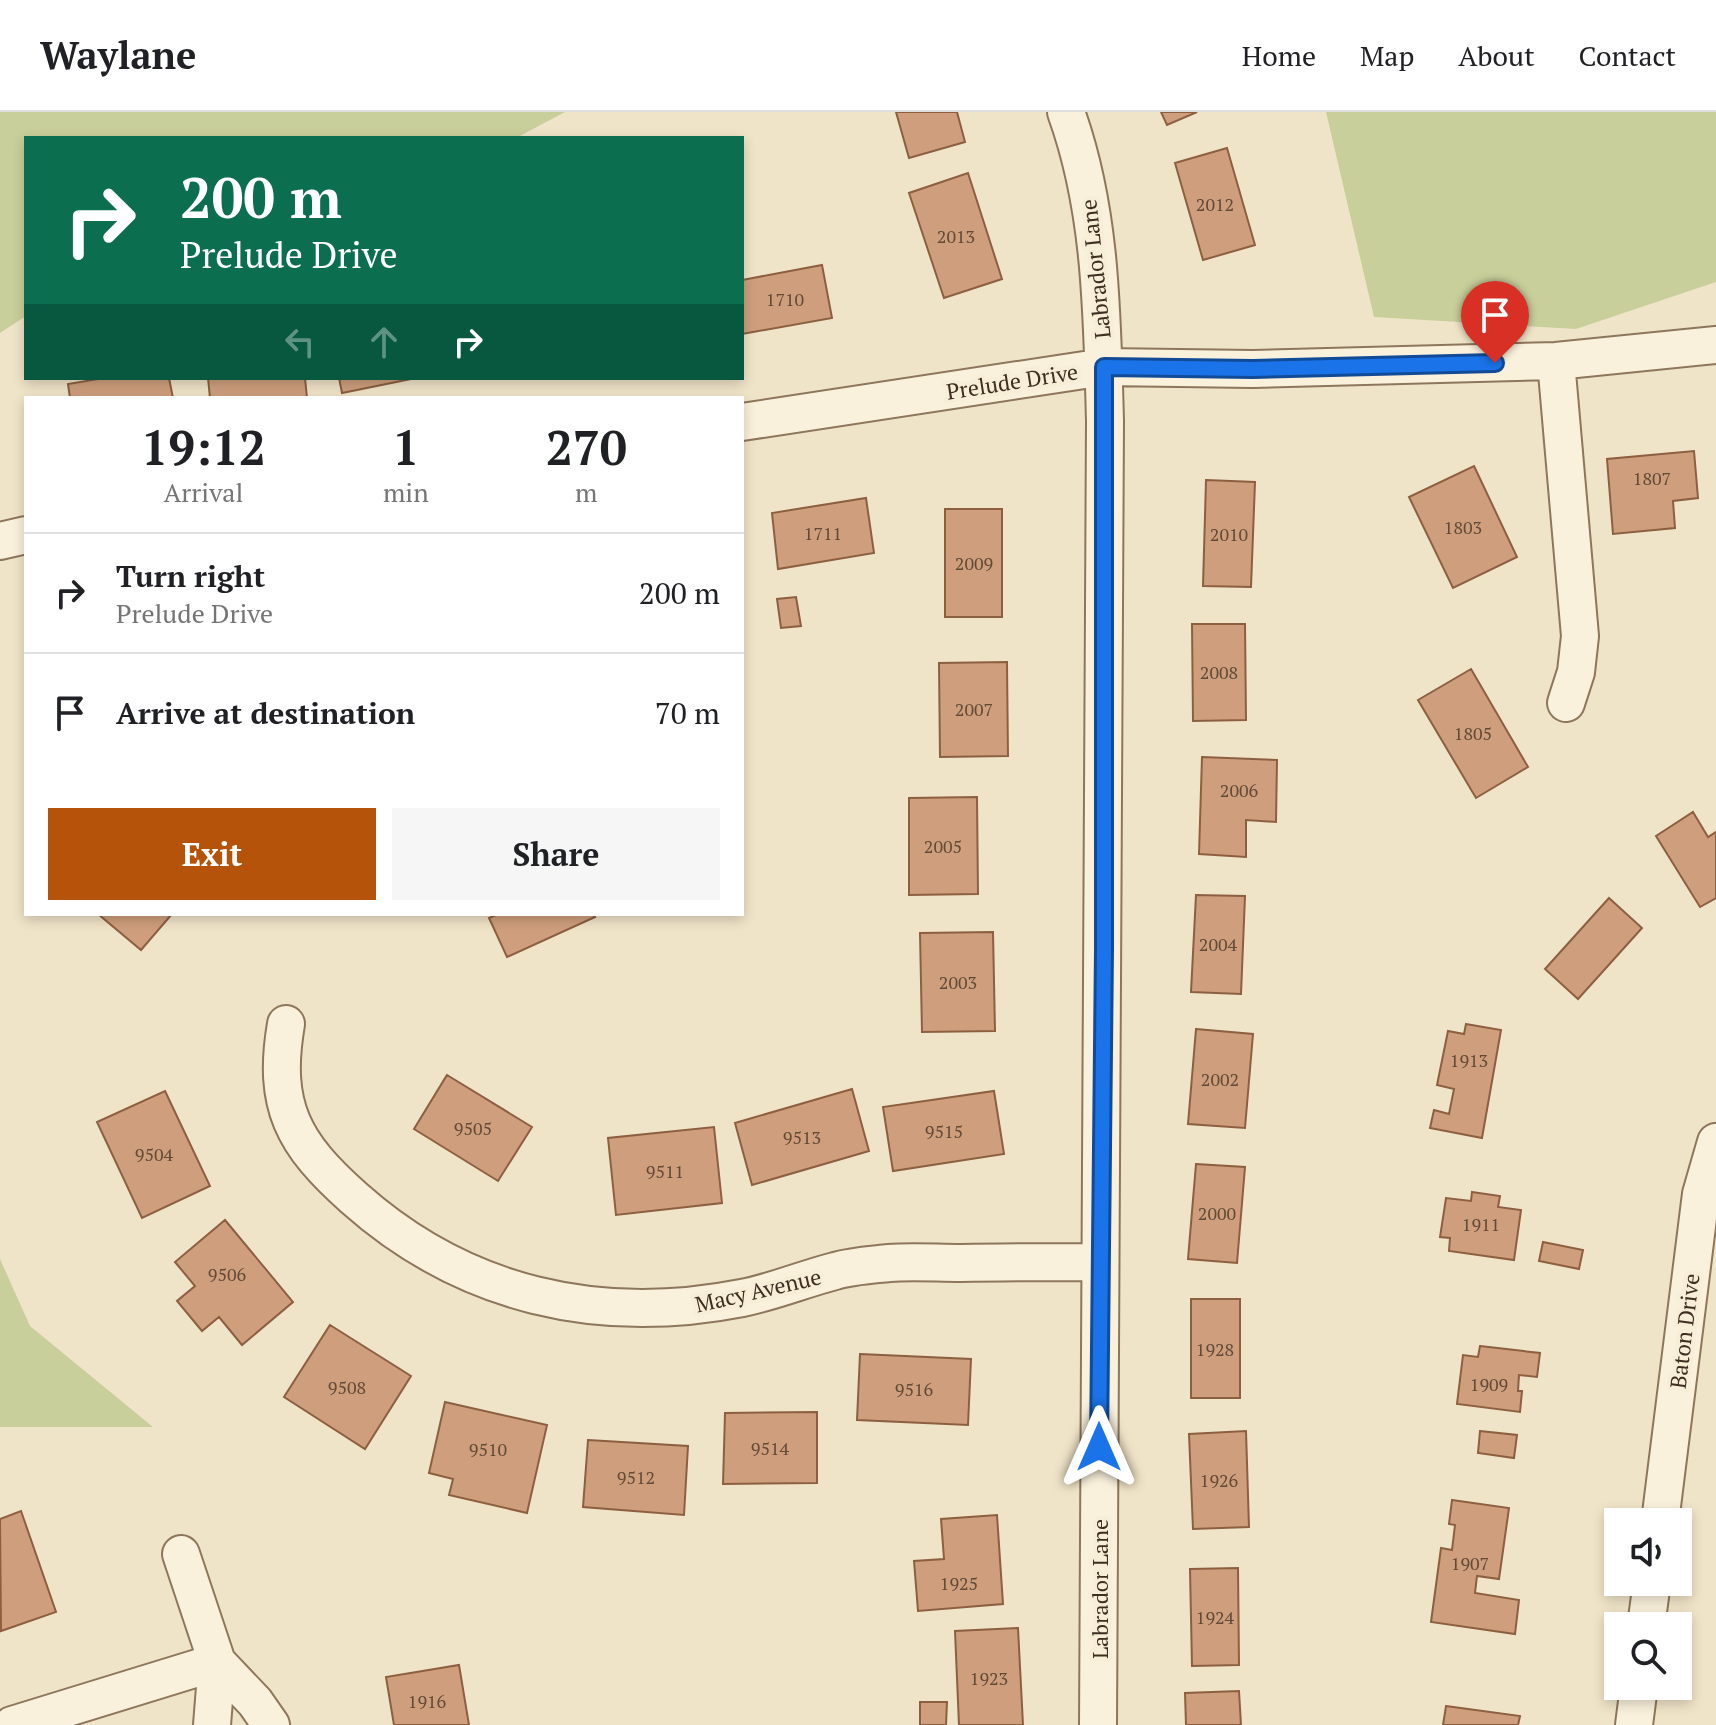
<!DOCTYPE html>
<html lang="en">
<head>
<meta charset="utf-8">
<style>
	body { margin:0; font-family:"PT Serif",serif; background:#f6f6f6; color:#202124; height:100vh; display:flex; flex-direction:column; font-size:30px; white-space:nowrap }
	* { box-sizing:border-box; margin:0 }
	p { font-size:26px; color:#757577 }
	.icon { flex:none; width:44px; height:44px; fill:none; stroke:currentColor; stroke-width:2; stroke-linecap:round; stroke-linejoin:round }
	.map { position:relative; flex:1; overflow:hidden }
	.details { position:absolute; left:24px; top:284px; width:720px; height:520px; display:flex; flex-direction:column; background:#fff; border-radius:0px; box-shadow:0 4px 12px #0003 }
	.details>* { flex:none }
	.banner { position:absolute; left:24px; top:24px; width:720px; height:244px; border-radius:0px; box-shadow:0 4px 12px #0003; background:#0b6e4f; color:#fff; overflow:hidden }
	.fabs { position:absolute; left:1604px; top:1396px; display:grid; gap:16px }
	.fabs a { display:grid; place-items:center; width:88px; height:88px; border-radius:0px; background:#fff; box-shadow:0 4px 12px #0003; font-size:40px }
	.pin { position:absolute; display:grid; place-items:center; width:68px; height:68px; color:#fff; margin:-82px -34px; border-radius:50% 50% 50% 0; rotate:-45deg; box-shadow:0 0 8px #0007 }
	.pin .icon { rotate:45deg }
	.me { position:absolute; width:88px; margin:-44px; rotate:0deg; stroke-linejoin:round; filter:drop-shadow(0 0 6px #0008) }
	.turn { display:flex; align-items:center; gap:28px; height:168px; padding:0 24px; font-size:36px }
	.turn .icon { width:104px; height:104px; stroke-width:2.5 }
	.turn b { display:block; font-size:56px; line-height:68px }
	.lanes { display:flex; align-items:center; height:76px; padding:0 24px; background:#0003; justify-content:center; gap:40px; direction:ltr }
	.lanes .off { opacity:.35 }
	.eta { display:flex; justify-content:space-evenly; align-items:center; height:136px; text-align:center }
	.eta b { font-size:48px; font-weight:600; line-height:56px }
	.action { display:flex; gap:16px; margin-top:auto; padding:16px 24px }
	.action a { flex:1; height:92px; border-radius:0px; background:#b45309; color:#fff; font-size:32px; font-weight:600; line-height:92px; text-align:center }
	.action a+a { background:#f6f6f6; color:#202124 }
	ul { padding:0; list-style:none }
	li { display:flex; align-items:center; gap:24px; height:120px; padding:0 24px; border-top:2px solid #e0e0e0 }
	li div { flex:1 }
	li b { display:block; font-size:30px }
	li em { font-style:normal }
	header { display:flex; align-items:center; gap:48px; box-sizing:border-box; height:112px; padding:0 40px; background:#fff; border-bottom:2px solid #e0e0e0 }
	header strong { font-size:38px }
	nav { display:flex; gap:44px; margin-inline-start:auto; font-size:28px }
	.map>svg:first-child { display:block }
	.green { fill:#c9cf9b }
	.building { fill:#cf9f7d; stroke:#8d5f41; stroke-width:2 }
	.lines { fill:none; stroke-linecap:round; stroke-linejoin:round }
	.street-casing { stroke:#8d765c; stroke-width:40 }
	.street { stroke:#faf1dc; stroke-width:36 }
	.route-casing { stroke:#114b97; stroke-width:20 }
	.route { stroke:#1a73e8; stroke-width:14 }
	.labels { text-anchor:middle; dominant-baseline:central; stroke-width:8; stroke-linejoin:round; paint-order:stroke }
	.number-label { font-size:18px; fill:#624a37 }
	.street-label { font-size:22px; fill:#3d2e20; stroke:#f7eed8 }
</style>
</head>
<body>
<header>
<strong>Waylane</strong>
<nav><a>Home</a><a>Map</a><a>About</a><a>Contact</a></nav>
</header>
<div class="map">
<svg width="1716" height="1613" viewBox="0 0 1716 1613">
	<rect width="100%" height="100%" fill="#f0e4c8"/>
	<path class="green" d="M0 0H565L516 26H26V204L0 221Z
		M1326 0H1716V170L1576 217 1374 205Z
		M0 1147 30 1214 153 1315H0Z"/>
	<path class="building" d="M896 0H957L965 30 909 46Z
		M1161 0H1197L1167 13Z
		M1227 36 1255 133 1203 148 1175 51Z
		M968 61 1002 167 944 186 909 81Z
		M822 153 832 206 742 222V168Z
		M104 266H169L173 286H70L68 272Z
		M208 266H305L307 286H210Z
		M339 266H416L342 281Z
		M1694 339 1698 386 1673 389 1675 416 1613 422 1607 347Z
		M1474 354 1517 445 1453 476 1409 385Z
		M1206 368 1255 370 1251 475 1203 474Z
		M866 386 874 441 778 457 772 401Z
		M945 397H1002V505H945Z
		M796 485 801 514 781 516 777 487Z
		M1192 512H1245L1246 608 1193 609Z
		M1007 550 1008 644 940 645 939 551Z
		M1471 557 1528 655 1476 686 1418 588Z
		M1202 645 1277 648 1276 710 1246 708V745L1199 742Z
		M977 685 978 782 909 783V686Z
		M1693 700 1708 725 1716 720V786L1700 795 1656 724Z
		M1196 783 1245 784 1241 882 1191 880Z
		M1609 786 1642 816 1578 887 1545 857Z
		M98 802H172L141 838Z
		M498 802H593L595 805 507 845 489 806Z
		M993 820 995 919 922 920 920 821Z
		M1466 912 1501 918 1482 1026 1430 1016 1434 998 1449 1002 1454 977 1437 973 1448 919 1464 922Z
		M1196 917 1253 922 1245 1016 1188 1012Z
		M447 963 532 1015 498 1069 414 1017Z
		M852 977 869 1039 752 1073 735 1011Z
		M165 979 210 1074 142 1106 97 1010Z
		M994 979 1004 1042 893 1059 883 995Z
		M714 1015 722 1091 616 1103 608 1026Z
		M1196 1052 1245 1055 1237 1151 1188 1147Z
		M1472 1080 1500 1084 1498 1095 1521 1098 1514 1148 1449 1139 1450 1126 1440 1125 1446 1086 1471 1089Z
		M225 1108 293 1190 242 1233 219 1205 202 1219 177 1189 195 1174 175 1150Z
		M1543 1130 1583 1138 1579 1157 1539 1149Z
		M1191 1187H1240V1286H1191Z
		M330 1213 411 1264 365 1337 284 1285Z
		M1480 1234 1540 1241 1537 1265 1519 1263 1518 1279H1522L1520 1300 1457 1292 1463 1243 1478 1245Z
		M860 1242 971 1247 968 1313 857 1308Z
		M445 1290 547 1313 527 1401 449 1383 453 1367 429 1361Z
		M817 1300V1371L723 1372 725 1301Z
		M1246 1319 1249 1415 1193 1417 1189 1322Z
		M1480 1319 1517 1323 1514 1346 1478 1341Z
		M588 1328 688 1334 684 1403 583 1395Z
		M1452 1388 1509 1396 1499 1467 1477 1464 1475 1481 1519 1488 1515 1522 1431 1510 1441 1436 1452 1438 1455 1413 1449 1412Z
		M21 1399 56 1500 1 1519 0 1407Z
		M997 1403 1003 1492 918 1499 914 1449 944 1447 941 1407Z
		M1238 1456 1239 1553 1192 1554 1190 1457Z
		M1018 1516 1023 1613H959L955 1519Z
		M459 1553 469 1613H394L386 1565Z
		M1239 1579 1241 1613H1186L1185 1581Z
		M920 1590H947L946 1613H920Z
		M1446 1594 1520 1604 1518 1613H1443Z"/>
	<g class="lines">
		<defs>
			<path id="street" d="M1066 0C1102 99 1102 206 1105 309L1098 1613
				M1556 249 1580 524 1576 560 1566 591
				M742 310 1104 255 1253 257 1556 249 1716 233
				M0 429 26 423
				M286 912C272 994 293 1032 354 1086 464 1184 599 1214 742 1186 773 1180 804 1167 835 1159 852 1154 871 1153 889 1151 912 1149 937 1151 961 1151 1007 1150 1054 1150 1100 1150
				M1660 1410 1701 1082 1716 1030
				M181 1442 217 1550 212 1613
				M1646 1514 1652 1470
				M217 1550 255 1590 271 1613
				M12 1613 217 1550
				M1634 1613 1639 1574"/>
		</defs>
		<use href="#street" class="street-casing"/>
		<use href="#street" class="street"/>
	</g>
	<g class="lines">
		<defs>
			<path id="route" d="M1099 1335 1104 837V255L1253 257 1495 251"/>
		</defs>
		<use href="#route" class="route-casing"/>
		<use href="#route" class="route"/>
	</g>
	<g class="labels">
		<g class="number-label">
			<text x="1215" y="92">2012</text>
			<text x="956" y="124">2013</text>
			<text x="785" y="187">1710</text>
			<text x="1652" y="366">1807</text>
			<text x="1463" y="415">1803</text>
			<text x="823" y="421">1711</text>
			<text x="1229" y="422">2010</text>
			<text x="974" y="451">2009</text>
			<text x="1219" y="560">2008</text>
			<text x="974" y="597">2007</text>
			<text x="1473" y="621">1805</text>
			<text x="1239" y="678">2006</text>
			<text x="943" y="734">2005</text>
			<text x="1218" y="832">2004</text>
			<text x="958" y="870">2003</text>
			<text x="1469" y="948">1913</text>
			<text x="1220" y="967">2002</text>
			<text x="473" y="1016">9505</text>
			<text x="944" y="1019">9515</text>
			<text x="802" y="1025">9513</text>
			<text x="154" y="1042">9504</text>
			<text x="665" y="1059">9511</text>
			<text x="1217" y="1101">2000</text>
			<text x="1481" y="1112">1911</text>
			<text x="227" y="1162">9506</text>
			<text x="1215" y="1237">1928</text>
			<text x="1489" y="1272">1909</text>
			<text x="347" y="1275">9508</text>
			<text x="914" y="1277">9516</text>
			<text x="770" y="1336">9514</text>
			<text x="488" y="1337">9510</text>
			<text x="636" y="1365">9512</text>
			<text x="1219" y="1368">1926</text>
			<text x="1470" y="1451">1907</text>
			<text x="959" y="1471">1925</text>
			<text x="1215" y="1505">1924</text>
			<text x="989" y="1566">1923</text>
			<text x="427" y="1589">1916</text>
		</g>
		<g class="street-label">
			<text transform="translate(1095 157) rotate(-96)">Labrador Lane</text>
			<text transform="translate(1012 269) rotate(-9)">Prelude Drive</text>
			<text transform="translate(758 1178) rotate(-13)">Macy Avenue</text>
			<text transform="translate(1684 1219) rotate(-83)">Baton Drive</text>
			<text transform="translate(1099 1477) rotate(-90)">Labrador Lane</text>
		</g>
	</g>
</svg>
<div class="fabs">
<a><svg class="icon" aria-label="sound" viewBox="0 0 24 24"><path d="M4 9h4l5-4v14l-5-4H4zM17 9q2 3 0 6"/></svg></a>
<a><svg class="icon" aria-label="search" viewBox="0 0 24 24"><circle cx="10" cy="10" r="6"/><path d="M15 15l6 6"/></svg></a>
</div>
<div class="pin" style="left:1495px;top:251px;background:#d93025"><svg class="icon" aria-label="arrive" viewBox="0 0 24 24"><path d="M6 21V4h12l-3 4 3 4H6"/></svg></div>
<svg class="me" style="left:1099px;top:1335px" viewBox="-20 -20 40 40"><path d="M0-17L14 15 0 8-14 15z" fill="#1a73e8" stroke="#fff" stroke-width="4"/></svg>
<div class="banner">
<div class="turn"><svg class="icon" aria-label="right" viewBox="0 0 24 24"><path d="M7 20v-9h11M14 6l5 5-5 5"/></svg><div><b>200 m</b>Prelude Drive</div></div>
<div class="lanes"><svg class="icon off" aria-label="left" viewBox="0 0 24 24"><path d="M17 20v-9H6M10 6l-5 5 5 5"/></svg><svg class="icon off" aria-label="ahead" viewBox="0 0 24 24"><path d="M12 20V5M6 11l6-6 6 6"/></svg><svg class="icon" aria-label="right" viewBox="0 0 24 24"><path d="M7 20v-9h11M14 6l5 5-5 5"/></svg></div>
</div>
<section class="details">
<div class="eta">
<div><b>19:12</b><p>Arrival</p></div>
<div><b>1</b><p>min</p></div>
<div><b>270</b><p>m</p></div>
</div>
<ul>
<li><svg class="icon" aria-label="right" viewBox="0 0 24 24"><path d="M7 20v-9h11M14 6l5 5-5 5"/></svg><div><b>Turn right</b><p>Prelude Drive</p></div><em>200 m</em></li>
<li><svg class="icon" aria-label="arrive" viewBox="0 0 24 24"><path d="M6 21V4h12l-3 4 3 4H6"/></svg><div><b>Arrive at destination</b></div><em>70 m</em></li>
</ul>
<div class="action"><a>Exit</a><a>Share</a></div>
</section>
</div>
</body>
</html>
